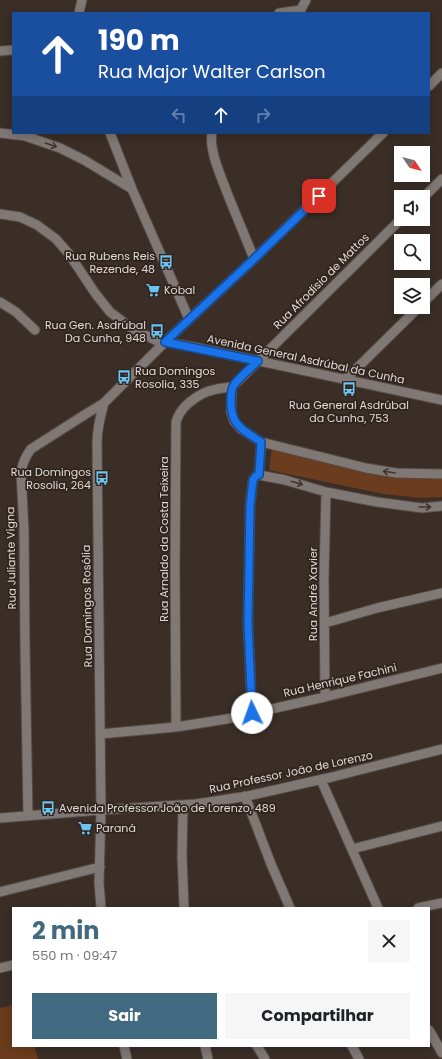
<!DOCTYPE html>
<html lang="pt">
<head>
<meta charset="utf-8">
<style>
	body { margin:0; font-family:Poppins,sans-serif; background:#f6f6f6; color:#202124; height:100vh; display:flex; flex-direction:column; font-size:15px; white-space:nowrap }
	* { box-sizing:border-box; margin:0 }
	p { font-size:13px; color:#757577 }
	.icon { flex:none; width:22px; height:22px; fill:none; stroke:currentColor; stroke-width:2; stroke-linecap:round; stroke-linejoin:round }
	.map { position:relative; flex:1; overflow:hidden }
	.side { position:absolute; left:12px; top:907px; width:418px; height:140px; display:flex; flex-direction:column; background:#fff; border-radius:0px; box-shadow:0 2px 10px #0003 }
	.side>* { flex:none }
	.hud { position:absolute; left:12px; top:12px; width:418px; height:122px; border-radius:0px; box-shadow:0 2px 10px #0003; background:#1a4fa0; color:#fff; overflow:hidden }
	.needle { width:26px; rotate:125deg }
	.controls { position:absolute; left:394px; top:146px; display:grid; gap:8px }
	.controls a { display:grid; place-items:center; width:36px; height:36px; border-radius:0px; background:#fff; box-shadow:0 2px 10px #0003; font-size:20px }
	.pin { position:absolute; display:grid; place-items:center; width:34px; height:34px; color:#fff; margin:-17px; border-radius:8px; box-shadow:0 2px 6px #0006 }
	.me { position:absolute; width:44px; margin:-22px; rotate:357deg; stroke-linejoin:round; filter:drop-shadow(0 0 3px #0008) }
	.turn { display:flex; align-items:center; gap:14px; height:84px; padding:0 20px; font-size:18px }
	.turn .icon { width:52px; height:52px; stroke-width:2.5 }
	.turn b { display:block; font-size:28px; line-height:34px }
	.lanes { display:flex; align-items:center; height:38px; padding:0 20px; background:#0003; justify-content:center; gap:20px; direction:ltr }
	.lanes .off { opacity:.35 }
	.round { display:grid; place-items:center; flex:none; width:42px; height:42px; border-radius:0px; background:#f6f6f6 }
	.overview { display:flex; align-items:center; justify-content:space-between; height:68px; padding:0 20px }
	h1 { font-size:24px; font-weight:700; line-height:30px; color:#416a80 }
	.cta { display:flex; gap:8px; margin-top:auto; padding:8px 20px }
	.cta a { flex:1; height:46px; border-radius:0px; background:#416a80; color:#fff; font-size:16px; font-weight:700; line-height:46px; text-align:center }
	.cta a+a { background:#f6f6f6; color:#202124 }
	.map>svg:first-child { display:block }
	.green { fill:#6b3c1d }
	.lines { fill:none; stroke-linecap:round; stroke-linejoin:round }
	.minor-casing { stroke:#554943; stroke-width:11 }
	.minor { stroke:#7f7875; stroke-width:9 }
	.oneway { stroke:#40352f }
	.route-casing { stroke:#114b97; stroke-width:10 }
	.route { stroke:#1a73e8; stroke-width:7 }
	.labels { text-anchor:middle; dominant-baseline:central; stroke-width:3.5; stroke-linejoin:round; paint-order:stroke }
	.poi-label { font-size:11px; fill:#e1d9d5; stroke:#30241e; text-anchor:start }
	.street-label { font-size:11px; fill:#e1d9d5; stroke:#30241e }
</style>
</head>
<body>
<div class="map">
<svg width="442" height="1059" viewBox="0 0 442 1059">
	<rect width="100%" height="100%" fill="#3a2e27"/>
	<path class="green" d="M272 447 401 478 442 476V497L421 498 383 494 269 470Z
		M13 1005V1046H34L38 1059H0V1008Z"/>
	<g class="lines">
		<defs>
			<path id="minor" d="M79 13 82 0
				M279 13 301 10
				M299 13 306 0
				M0 51 13 50
				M429 86 442 73
				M0 133 25 136 60 148 84 160 132 189
				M110 133 132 189 189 319
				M212 133C209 150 220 174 226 190 235 213 245 236 254 259
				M423 198 442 179
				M0 214 20 217 37 225 56 239 69 254 95 293 110 312 133 329 155 340 193 347 442 400
				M401 219 232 387 231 412 234 421 241 429 261 442 366 468 396 473 442 474
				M0 302 16 312 35 330
				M423 303 442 284
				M346 379 419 307
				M259 475 285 480 326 492 377 502 422 508 442 506
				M259 475 261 442
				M325 623 377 608 442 593
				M325 697 324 578 326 492
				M252 713 248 623 250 506 253 480 256 476 259 475
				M176 727 175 570 176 422C177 419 178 416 180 413 186 403 202 392 213 390 219 388 226 388 232 387
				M100 734 176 727 227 719 325 697 442 668
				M321 780 378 908
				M245 796 271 864 290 908
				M183 805 182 856 184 908
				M28 816 25 645 24 530 21 473C22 464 25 457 31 449L89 412 104 403 165 342 254 259 383 133
				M0 818 101 810 196 804 248 796 332 777 442 749
				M352 849 442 826
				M0 892 100 867
				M101 908 99 883 101 810 97 444C97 430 100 417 104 403
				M418 908 442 903
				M0 968 13 965
				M429 1030 442 1053
				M124 1046 127 1059
				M205 1046 208 1059
				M257 1046 265 1059
				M352 1046 359 1059"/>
		</defs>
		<use href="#minor" class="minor-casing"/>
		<use href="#minor" class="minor"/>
	</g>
	<defs><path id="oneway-shaft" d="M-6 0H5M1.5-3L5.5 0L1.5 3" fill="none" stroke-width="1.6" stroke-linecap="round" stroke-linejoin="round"/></defs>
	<g class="oneway">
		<use href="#oneway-shaft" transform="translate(51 145) rotate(19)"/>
		<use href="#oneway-shaft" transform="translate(389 472) rotate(-171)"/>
		<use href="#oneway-shaft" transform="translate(297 483) rotate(16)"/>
		<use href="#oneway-shaft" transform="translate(425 507)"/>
	</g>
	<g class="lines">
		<defs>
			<path id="route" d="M252 713 248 623 250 506 253 480 256 476 259 475 261 442C243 430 230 425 231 400 231 395 231 389 234 385 240 376 250 369 258 361L165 342 254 259 319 196"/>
		</defs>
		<use href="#route" class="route-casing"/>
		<use href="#route" class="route"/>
	</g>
	<defs>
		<symbol id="bus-bare" viewBox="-9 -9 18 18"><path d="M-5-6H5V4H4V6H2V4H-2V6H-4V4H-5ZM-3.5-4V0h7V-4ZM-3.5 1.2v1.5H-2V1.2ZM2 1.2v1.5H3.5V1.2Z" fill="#6ac3f1" stroke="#30241e" stroke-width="2.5" paint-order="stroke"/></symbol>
		<symbol id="supermarket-bare" viewBox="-9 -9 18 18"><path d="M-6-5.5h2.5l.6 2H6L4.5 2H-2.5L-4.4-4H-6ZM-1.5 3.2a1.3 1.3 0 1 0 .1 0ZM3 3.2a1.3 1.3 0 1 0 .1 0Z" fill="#6ac3f1" stroke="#30241e" stroke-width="2.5" paint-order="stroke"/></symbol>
	</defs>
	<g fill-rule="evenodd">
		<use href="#bus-bare" x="156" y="252" width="20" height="20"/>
		<use href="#supermarket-bare" x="143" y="280" width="20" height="20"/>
		<use href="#bus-bare" x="147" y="321" width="20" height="20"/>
		<use href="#bus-bare" x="114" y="367" width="20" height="20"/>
		<use href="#bus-bare" x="339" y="379" width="20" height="20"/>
		<use href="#bus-bare" x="92" y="468" width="20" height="20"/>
		<use href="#bus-bare" x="38" y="798" width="20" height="20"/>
		<use href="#supermarket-bare" x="75" y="818" width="20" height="20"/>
	</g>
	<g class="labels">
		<g class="poi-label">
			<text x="155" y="256" text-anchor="end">Rua Rubens Reis<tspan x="155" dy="13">Rezende, 48</tspan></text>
			<text x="164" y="290">Kobal</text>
			<text x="146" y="325" text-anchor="end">Rua Gen. Asdrúbal<tspan x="146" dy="13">Da Cunha, 948</tspan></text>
			<text x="135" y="371">Rua Domingos<tspan x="135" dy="13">Rosolia, 335</tspan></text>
			<text x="349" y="405" text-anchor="middle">Rua General Asdrúbal<tspan x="349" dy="13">da Cunha, 753</tspan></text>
			<text x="91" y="472" text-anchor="end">Rua Domingos<tspan x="91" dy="13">Rosolia, 264</tspan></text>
			<text x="59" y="808">Avenida Professor João de Lorenzo, 489</text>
			<text x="96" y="828">Paraná</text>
		</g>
		<g class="street-label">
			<text transform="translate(321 281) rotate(-45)">Rua Afrodísio de Mattos</text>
			<text transform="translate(306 359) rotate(12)">Avenida General Asdrúbal da Cunha</text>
			<text transform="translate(164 539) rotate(-90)">Rua Arnaldo da Costa Teixeira</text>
			<text transform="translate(11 558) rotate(-91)">Rua Juliante Vigna</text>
			<text transform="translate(313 594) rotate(-90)">Rua André Xavier</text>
			<text transform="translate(87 606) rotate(-91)">Rua Domingos Rosólia</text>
			<text transform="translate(340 680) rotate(-13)">Rua Henrique Fachini</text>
			<text transform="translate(291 772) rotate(-12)">Rua Professor João de Lorenzo</text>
		</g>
	</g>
</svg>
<div class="controls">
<a><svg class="needle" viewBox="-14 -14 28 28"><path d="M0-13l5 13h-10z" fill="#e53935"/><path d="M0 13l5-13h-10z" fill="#757577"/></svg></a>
<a><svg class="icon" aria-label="sound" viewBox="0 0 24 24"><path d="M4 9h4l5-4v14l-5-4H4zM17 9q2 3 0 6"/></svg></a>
<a><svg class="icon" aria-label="search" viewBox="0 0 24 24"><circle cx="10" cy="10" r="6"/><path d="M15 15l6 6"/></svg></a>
<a><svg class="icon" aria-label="layers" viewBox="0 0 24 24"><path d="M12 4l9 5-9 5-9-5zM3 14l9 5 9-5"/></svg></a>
</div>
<div class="pin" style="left:319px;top:196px;background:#d93025"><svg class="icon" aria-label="arrive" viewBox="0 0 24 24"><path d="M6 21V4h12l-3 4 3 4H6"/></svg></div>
<svg class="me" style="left:252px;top:713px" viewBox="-20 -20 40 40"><circle r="19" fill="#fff"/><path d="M0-13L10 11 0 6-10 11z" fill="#1a73e8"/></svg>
<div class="hud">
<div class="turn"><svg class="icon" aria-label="ahead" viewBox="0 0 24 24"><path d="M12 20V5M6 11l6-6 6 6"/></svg><div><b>190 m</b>Rua Major Walter Carlson</div></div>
<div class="lanes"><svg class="icon off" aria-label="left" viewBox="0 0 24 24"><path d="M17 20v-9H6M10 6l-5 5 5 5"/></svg><svg class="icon" aria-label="ahead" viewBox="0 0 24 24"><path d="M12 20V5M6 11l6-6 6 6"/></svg><svg class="icon off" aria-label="right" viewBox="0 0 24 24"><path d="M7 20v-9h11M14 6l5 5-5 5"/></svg></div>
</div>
<section class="side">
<div class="overview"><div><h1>2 min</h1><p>550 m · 09:47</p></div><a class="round"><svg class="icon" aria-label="close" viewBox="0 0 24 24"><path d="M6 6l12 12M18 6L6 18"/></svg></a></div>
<div class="cta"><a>Sair</a><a>Compartilhar</a></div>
</section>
</div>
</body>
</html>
